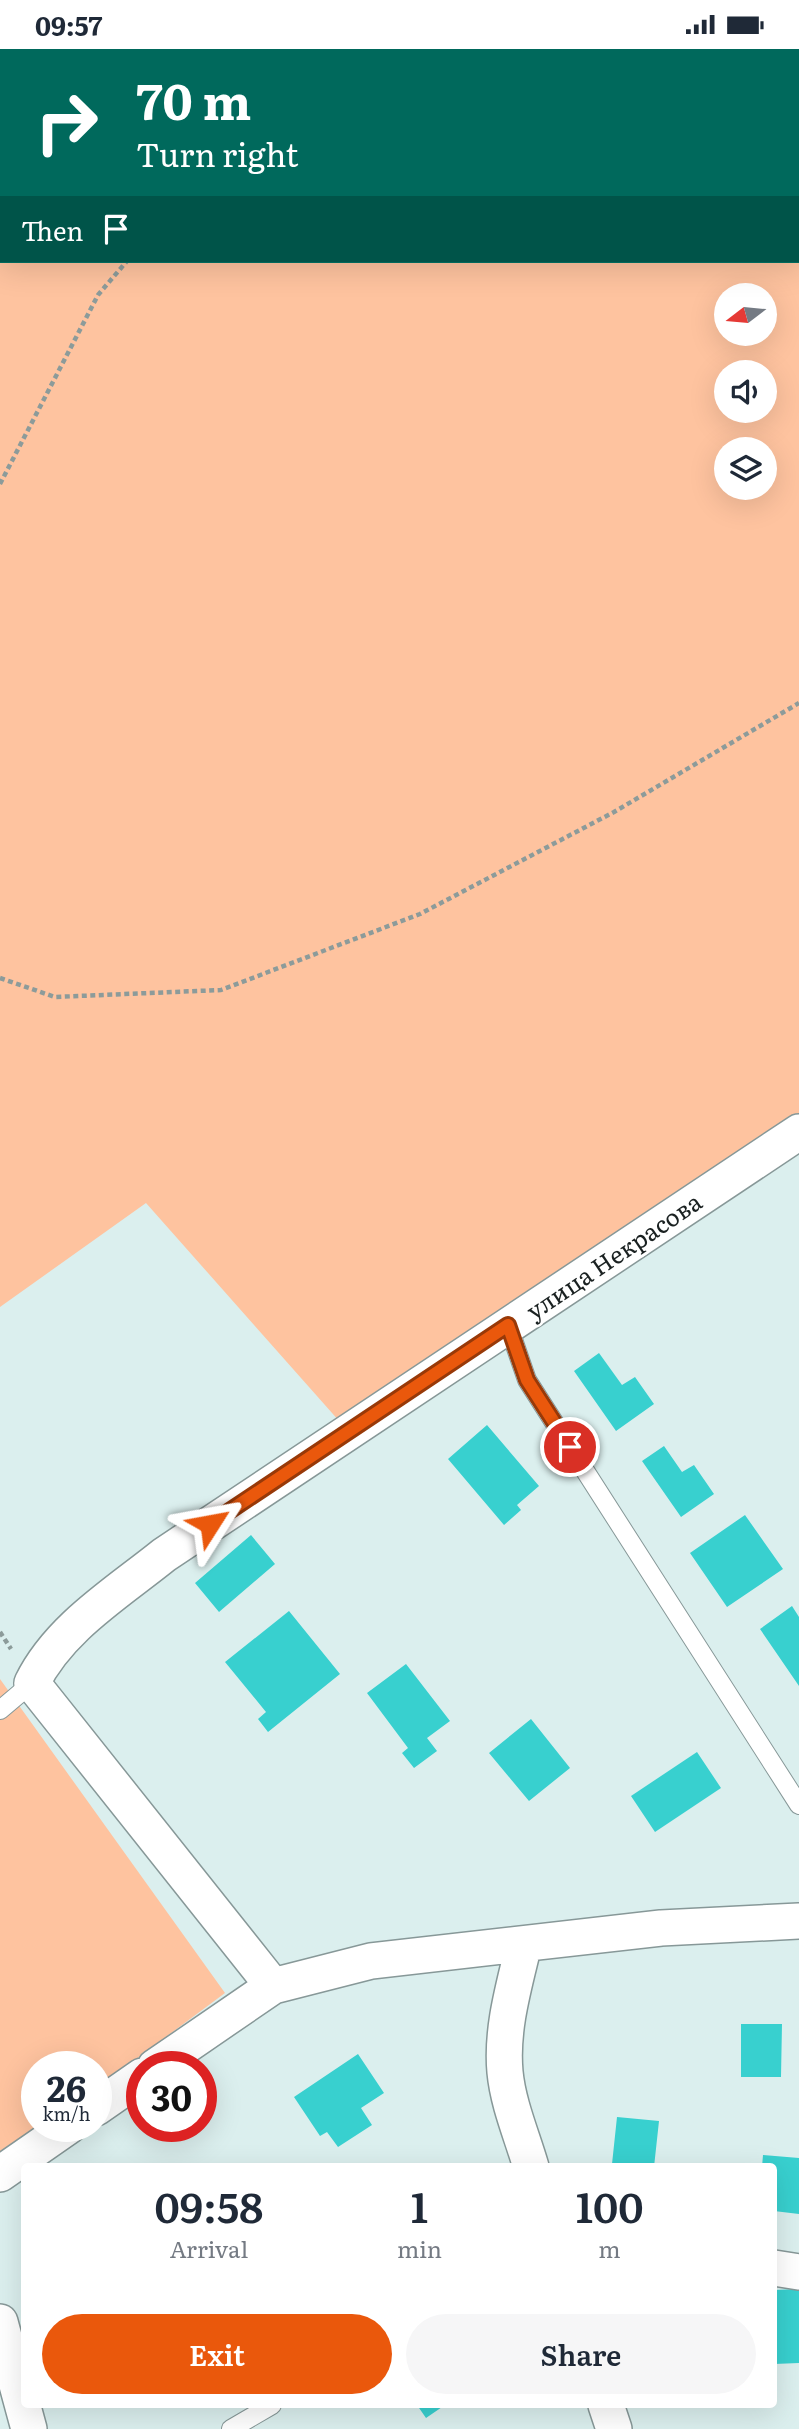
<!DOCTYPE html>
<html lang="en">
<head>
<meta charset="utf-8">
<style>
	body { margin:0; font-family:Literata,serif; background:#f6f6f7; color:#1f2937; height:100vh; display:flex; flex-direction:column; font-size:26px; white-space:nowrap }
	* { box-sizing:border-box; margin:0 }
	p { font-size:23px; color:#747a83 }
	.icon { flex:none; width:38px; height:38px; fill:none; stroke:currentColor; stroke-width:2; stroke-linecap:round; stroke-linejoin:round }
	.map { position:relative; flex:1; overflow:hidden }
	.side { position:absolute; left:21px; top:2114px; width:756px; height:245px; display:flex; flex-direction:column; background:#fff; border-radius:7px; box-shadow:0 7px 28px #0002 }
	.side>* { flex:none }
	.top-card { position:absolute; left:0px; top:0px; width:800px; height:214px; box-shadow:0 7px 28px #0002; background:#00695c; color:#fff; overflow:hidden }
	.needle { width:46px; rotate:254deg }
	.fabs { position:absolute; left:714px; top:234px; display:grid; gap:14px }
	.fabs a { display:grid; place-items:center; width:63px; height:63px; border-radius:50%; background:#fff; box-shadow:0 7px 28px #0002; font-size:35px }
	.speed { position:absolute; left:21px; top:2002px; display:flex; gap:14px; font-size:35px; font-weight:700; text-align:center }
	.speed>* { display:grid; place-content:center; width:91px; height:91px; border-radius:50%; background:#fff; box-shadow:0 7px 28px #0002; line-height:1 }
	.speed small { font-size:18px; font-weight:400 }
	.speed .limit { border:10px solid #d22; background:#fff; color:#111 }
	.pin { position:absolute; display:grid; place-items:center; width:60px; height:60px; color:#fff; margin:-30px; border:4px solid #fff; border-radius:50%; box-shadow:0 2px 7px #0007 }
	.me { position:absolute; width:77px; margin:-38px; rotate:56deg; stroke-linejoin:round; filter:drop-shadow(0 0 5px #0008) }
	.turn { display:flex; align-items:center; gap:24px; height:147px; padding:0 21px; font-size:32px }
	.turn .icon { width:91px; height:91px; stroke-width:2.5 }
	.turn b { display:block; font-size:49px; line-height:60px }
	.then { display:flex; align-items:center; height:66px; padding:0 21px; background:#0003; gap:14px; font-size:26px }
	.eta { display:flex; justify-content:space-evenly; align-items:center; height:119px; text-align:center }
	.eta b { font-size:42px; font-weight:600; line-height:49px }
	.button { display:flex; gap:14px; margin-top:auto; padding:14px 21px }
	.button a { flex:1; height:80px; border-radius:42px; background:#ea580c; color:#fff; font-size:28px; font-weight:600; line-height:80px; text-align:center }
	.button a+a { background:#f6f6f7; color:#1f2937 }
	.status { display:flex; justify-content:space-between; align-items:center; height:49px; padding:0 35px; background:#fff; direction:ltr }
	.status svg { height:19px; fill:currentColor }
	.map>svg:first-child { display:block }
	.green { fill:#fec39f; fill-rule:evenodd }
	.building { fill:#38d0cf }
	.lines { fill:none; stroke-linecap:round; stroke-linejoin:round }
	.service-casing { stroke:#879898; stroke-width:20 }
	.minor-casing { stroke:#879898; stroke-width:38 }
	.path { stroke:#8c9b9a; stroke-width:4.5; stroke-dasharray:5 3.5; stroke-linecap:butt }
	.service { stroke:#fff; stroke-width:18 }
	.minor { stroke:#fff; stroke-width:35 }
	.route-casing { stroke:#983908; stroke-width:18 }
	.route { stroke:#ea580c; stroke-width:12 }
	.labels { text-anchor:middle; dominant-baseline:central; stroke-width:5; stroke-linejoin:round; paint-order:stroke }
	.street-label { font-size:24px; fill:#1a2121; stroke:#fff }
</style>
</head>
<body>
<div class="status"><b>09:57</b><svg viewBox="0 0 49 12"><path d="M0 12V9h3v3zM5 12V6h3v6zM10 12V3h3v9zM15 12V0h3v12zM26 1h20v11H26zM47 4h2v5h-2z"/></svg></div>
<div class="map">
<svg width="799" height="2380" viewBox="0 0 799 2380">
	<rect width="100%" height="100%" fill="#dbefee"/>
	<path class="green" d="M0 0H799V1066L348 1382 146 1154 0 1258ZM2 2H798V212H2ZM726 247H765V285H726ZM726 324H765V362H726ZM726 401H765V439H726Z
		M0 1630 225 1944 96 2040V2018H37V2077H46L0 2111Z"/>
	<path class="building" d="M599 1304 622 1336 635 1328 654 1355 616 1382 574 1322Z
		M487 1376 539 1437 517 1456 521 1461 504 1476 448 1410Z
		M664 1397 682 1423 694 1416 714 1445 681 1468 642 1412Z
		M745 1466 783 1520 727 1558 690 1504Z
		M251 1486 275 1515 219 1563 195 1534Z
		M792 1557 799 1568V1637L760 1580Z
		M289 1562 340 1625 268 1683 258 1670 266 1663 225 1613Z
		M406 1615 450 1672 427 1689 437 1702 414 1719 402 1704 408 1699 367 1644Z
		M531 1670 570 1719 529 1752 489 1704Z
		M697 1703 721 1739 655 1783 631 1747Z
		M741 1975H782L781 2028H741Z
		M358 2005 384 2044 361 2059 372 2076 338 2098 327 2083 320 2087 294 2048Z
		M617 2068 659 2072 654 2118 612 2115Z
		M763 2106 799 2109V2165L774 2162V2118H762Z
		M799 2240V2314L774 2315V2241Z
		M417 2356H445L426 2369Z"/>
	<g class="lines">
		<defs>
			<path id="service" d="M508 1276 527 1331 799 1756
				M0 1661 32 1634
				M231 2380 272 2356"/>
			<path id="minor" d="M524 1895C514 1937 501 1980 505 2023 508 2055 522 2087 531 2118
				M273 1937 32 1634C59 1579 117 1544 164 1506L799 1083
				M155 2018 273 1937 371 1912 661 1879 799 1872
				M96 2059 142 2027
				M0 2125 69 2077
				M774 2219 799 2223
				M0 2273 29 2380
				M606 2356 614 2380"/>
		</defs>
		<use href="#service" class="service-casing"/>
		<use href="#minor" class="minor-casing"/>
		<path class="path" d="M19 2 20 0
			M281 2 282 0
			M0 208 2 199
			M0 435 98 246 127 212
			M0 929 55 948 221 941 420 865 614 763 799 654
			M0 1583 11 1600"/>
		<use href="#service" class="service"/>
		<use href="#minor" class="minor"/>
	</g>
	<g class="lines">
		<defs>
			<path id="route" d="M210 1475 508 1276 527 1331 570 1398"/>
		</defs>
		<use href="#route" class="route-casing"/>
		<use href="#route" class="route"/>
	</g>
	<g class="labels">
		<g class="street-label">
			<text transform="translate(613 1206) rotate(-34)">улица Некрасова</text>
		</g>
	</g>
</svg>
<div class="fabs">
<a><svg class="needle" viewBox="-14 -14 28 28"><path d="M0-13l5 13h-10z" fill="#e53935"/><path d="M0 13l5-13h-10z" fill="#747a83"/></svg></a>
<a><svg class="icon" aria-label="sound" viewBox="0 0 24 24"><path d="M4 9h4l5-4v14l-5-4H4zM17 9q2 3 0 6"/></svg></a>
<a><svg class="icon" aria-label="layers" viewBox="0 0 24 24"><path d="M12 4l9 5-9 5-9-5zM3 14l9 5 9-5"/></svg></a>
</div>
<div class="speed"><div>26<small>km/h</small></div><div class="limit">30</div></div>
<div class="pin" style="left:570px;top:1398px;background:#d93025"><svg class="icon" aria-label="arrive" viewBox="0 0 24 24"><path d="M6 21V4h12l-3 4 3 4H6"/></svg></div>
<svg class="me" style="left:210px;top:1475px" viewBox="-20 -20 40 40"><path d="M0-17L14 15 0 8-14 15z" fill="#ea580c" stroke="#fff" stroke-width="4"/></svg>
<div class="top-card">
<div class="turn"><svg class="icon" aria-label="right" viewBox="0 0 24 24"><path d="M7 20v-9h11M14 6l5 5-5 5"/></svg><div><b>70 m</b>Turn right</div></div>
<div class="then">Then<svg class="icon" aria-label="arrive" viewBox="0 0 24 24"><path d="M6 21V4h12l-3 4 3 4H6"/></svg></div>
</div>
<section class="side">
<div class="eta">
<div><b>09:58</b><p>Arrival</p></div>
<div><b>1</b><p>min</p></div>
<div><b>100</b><p>m</p></div>
</div>
<div class="button"><a>Exit</a><a>Share</a></div>
</section>
</div>
</body>
</html>
